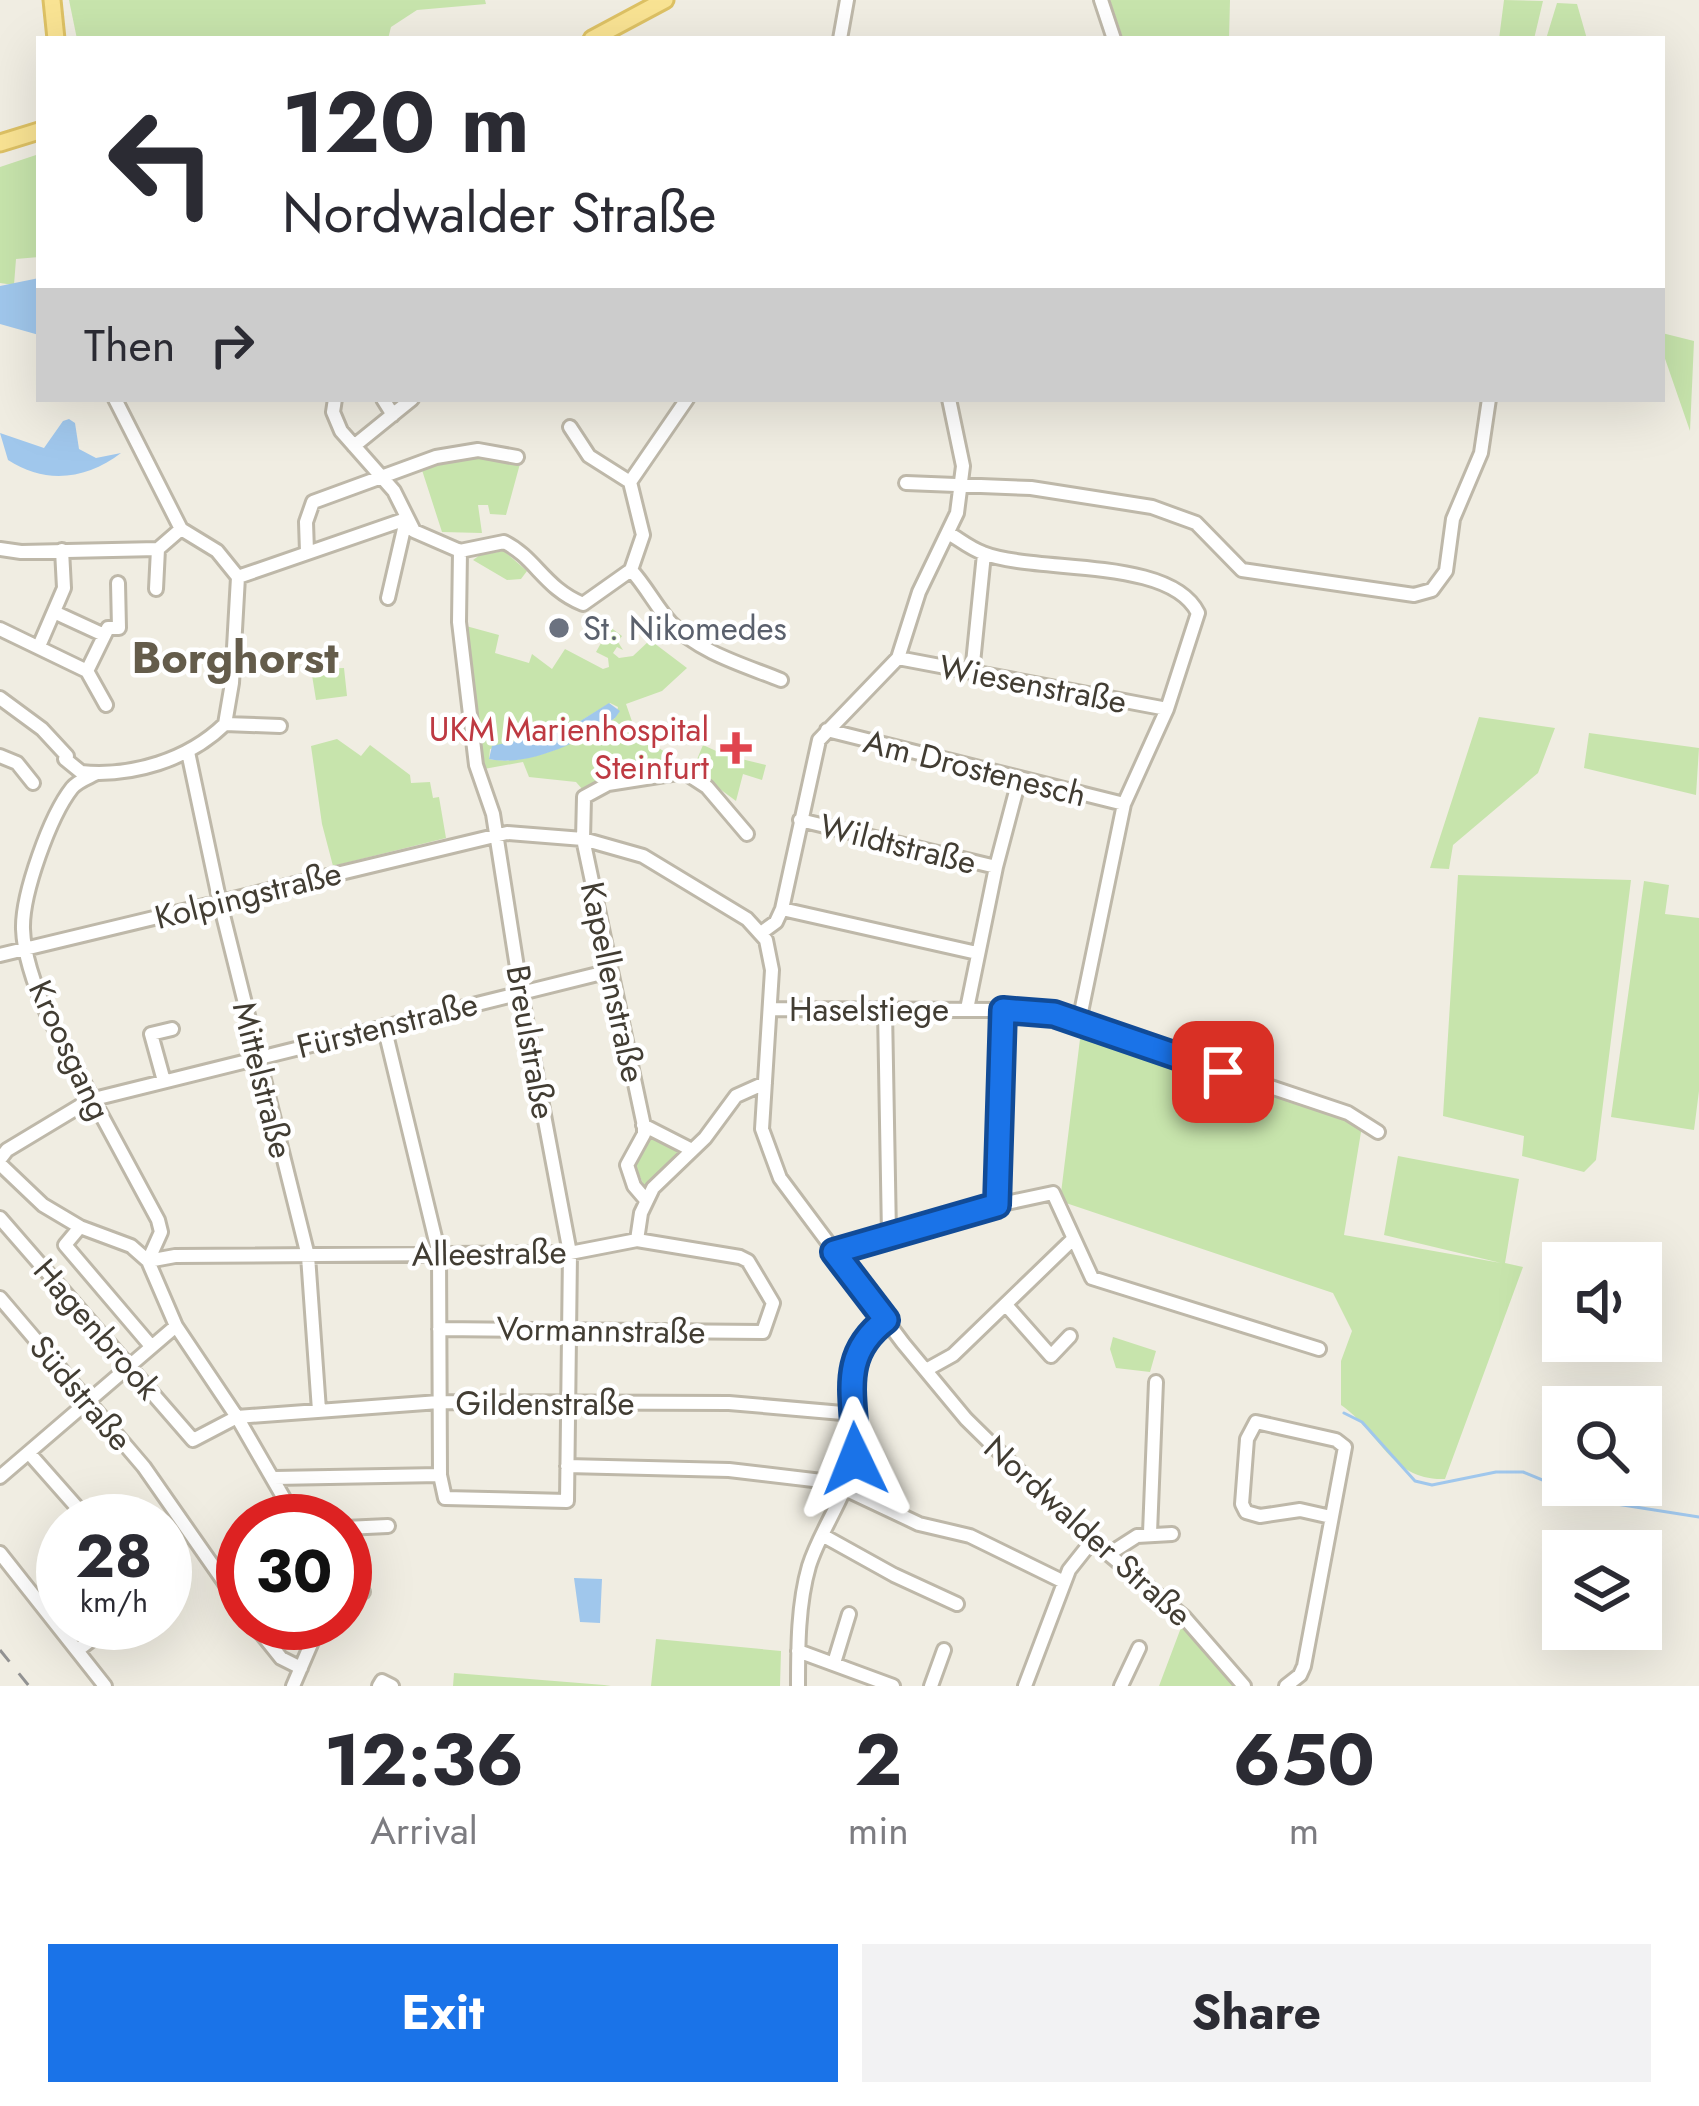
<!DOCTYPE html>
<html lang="en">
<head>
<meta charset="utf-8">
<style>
	body { margin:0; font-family:Jost,sans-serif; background:#f2f2f3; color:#2b2b33; height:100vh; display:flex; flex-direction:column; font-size:45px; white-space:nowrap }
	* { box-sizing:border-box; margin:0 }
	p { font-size:39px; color:#7c7c81 }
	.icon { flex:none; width:66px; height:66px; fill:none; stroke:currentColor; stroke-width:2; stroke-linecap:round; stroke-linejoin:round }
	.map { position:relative; height:1686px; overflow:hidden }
	.panel { display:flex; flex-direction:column; background:#fff; flex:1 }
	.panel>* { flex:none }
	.top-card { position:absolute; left:36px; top:36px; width:1629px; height:366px; border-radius:0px; box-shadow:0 12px 48px #0002; background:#fff; color:#2b2b33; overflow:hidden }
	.buttons { position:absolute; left:1542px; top:1242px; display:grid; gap:24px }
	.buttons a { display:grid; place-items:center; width:120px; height:120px; border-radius:0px; background:#fff; box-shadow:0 12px 48px #0002; font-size:60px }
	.speed { position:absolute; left:36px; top:1494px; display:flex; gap:24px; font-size:60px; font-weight:700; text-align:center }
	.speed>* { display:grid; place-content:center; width:156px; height:156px; border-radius:50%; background:#fff; box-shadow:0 12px 48px #0002; line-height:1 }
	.speed small { font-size:30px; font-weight:400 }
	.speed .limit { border:18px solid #d22; background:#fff; color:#111 }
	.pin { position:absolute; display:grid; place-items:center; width:102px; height:102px; color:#fff; margin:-51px; border-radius:24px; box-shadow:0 6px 18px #0006 }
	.me { position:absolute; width:132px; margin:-66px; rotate:358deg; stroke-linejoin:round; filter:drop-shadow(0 0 9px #0008) }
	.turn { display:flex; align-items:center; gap:42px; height:252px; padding:0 48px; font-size:54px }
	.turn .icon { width:156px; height:156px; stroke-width:2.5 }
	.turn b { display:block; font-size:84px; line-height:102px }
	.then { display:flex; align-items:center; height:114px; padding:0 48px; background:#0003; gap:24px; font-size:45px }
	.eta { display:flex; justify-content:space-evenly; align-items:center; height:204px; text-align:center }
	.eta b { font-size:72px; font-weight:700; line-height:84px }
	.action { display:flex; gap:24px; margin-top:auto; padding:24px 48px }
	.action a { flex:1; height:138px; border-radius:0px; background:#1a73e8; color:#fff; font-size:48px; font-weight:700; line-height:138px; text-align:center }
	.action a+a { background:#f2f2f3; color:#2b2b33 }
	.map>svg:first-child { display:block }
	.green { fill:#c7e4ac; fill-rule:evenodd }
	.water { fill:#a0c7ec }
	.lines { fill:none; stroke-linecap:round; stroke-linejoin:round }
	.stream { stroke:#a0c7ec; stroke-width:3 }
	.minor-casing { stroke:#beb8a9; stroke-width:18 }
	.major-casing { stroke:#ddc164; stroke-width:21 }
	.minor { stroke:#fff; stroke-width:12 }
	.major { stroke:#f9e393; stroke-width:15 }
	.rail { stroke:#929292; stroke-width:3; stroke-dasharray:15 15; stroke-linecap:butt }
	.route-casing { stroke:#114b97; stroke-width:30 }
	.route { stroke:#1a73e8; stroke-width:21 }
	.worship-dot { fill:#6b7280; stroke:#fff; stroke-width:4.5 }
	.health-dot { fill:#e0444e; stroke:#fff; stroke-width:4.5 }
	.labels { text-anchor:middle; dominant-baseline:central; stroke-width:9; stroke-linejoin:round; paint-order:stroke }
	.worship-label { font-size:33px; fill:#5b616d; stroke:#fff; text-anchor:start }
	.street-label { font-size:33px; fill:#423d33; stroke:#fff }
	.health-label { font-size:33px; fill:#be3a42; stroke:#fff; text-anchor:end }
	.district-label { font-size:45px; font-weight:bold; fill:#645c4b; stroke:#fff }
</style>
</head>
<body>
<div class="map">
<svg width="1699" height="1686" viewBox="0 0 1699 1686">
	<rect width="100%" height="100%" fill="#f0ede2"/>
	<path class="green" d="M69 0H485L486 4 417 10 391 27 388 39H77Z
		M1110 0H1230L1229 39H1123Z
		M1504 0 1543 1 1534 39H1499Z
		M1557 3 1577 4 1587 39H1546Z
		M39 154V257L16 259 14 285 0 283V167Z
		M1662 333 1694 341 1690 431 1662 350Z
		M481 456 521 460 506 515 490 514 488 505H478L482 533 442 532 421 467Z
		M504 551 527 571 521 579 507 580 473 560 480 555Z
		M466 626 499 635 495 653 529 663 532 654 552 669 565 649 603 669 609 667 608 658 596 652 610 627 622 636 618 642 623 650 617 647 613 653 619 658 633 656 650 640 687 668 662 691 626 704 636 733 671 756 667 767 602 782 583 790 576 782 529 777 523 762 484 769ZM610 703 618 707 615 718C584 740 528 767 489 759L490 749 566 730Z
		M344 668 347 696 316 700 311 669Z
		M1479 717 1555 728 1538 773 1453 845 1449 869 1430 868Z
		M1589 733 1699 748 1696 795 1584 768Z
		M337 739 361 756 370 745 410 775 411 783 430 782 433 798 439 797 446 838 333 866 322 824 311 746Z
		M703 745 725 755 766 765 762 780 743 774 736 801 693 769Z
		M1458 875 1631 880 1596 1160 1584 1172 1522 1156 1524 1136 1443 1116Z
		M1644 881 1669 885 1665 914 1699 918V1091L1694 1130 1611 1117Z
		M1081 1031 1179 1061 1362 1126 1344 1235 1501 1263 1384 1235 1398 1156 1519 1179 1505 1263 1523 1267 1445 1479C1391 1481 1380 1432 1341 1405V1361L1352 1331 1333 1293 1060 1201Z
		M652 1135 685 1153 644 1186 634 1163Z
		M1113 1337 1156 1351 1150 1372 1116 1368 1110 1349Z
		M1182 1625 1235 1686H1159Z
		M656 1639 781 1651 780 1686H651Z
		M454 1673 604 1685 611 1686H453Z"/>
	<path class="water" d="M39 278V335L0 324V286Z
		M69 419 75 423 79 449 96 458 121 453C87 479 46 485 8 460L0 433 44 448 63 421Z
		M609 703 620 711 615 718C585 740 528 768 489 759L492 746 566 730Z
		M574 1578 602 1579 600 1623 580 1622Z"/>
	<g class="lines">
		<path class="stream" d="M1344 1413 1362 1422 1415 1481 1432 1485 1496 1472H1523L1591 1500 1699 1517"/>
		<defs>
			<path id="minor" d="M1101 0 1114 39
				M840 39 847 0
				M115 399 181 529 217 551 238 577
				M335 399 333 412 341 431 394 491 414 531 460 551 504 542C536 558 544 588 583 604L631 570
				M383 399 393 415
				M570 427 589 456 630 482
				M354 446 412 399
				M906 483 1031 488 1152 507 1196 523 1242 570 1414 595 1432 590 1446 571 1453 519 1481 453 1489 399
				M950 534C960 540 971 549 983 553 1036 574 1170 556 1198 613L1167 709 1124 804 1079 1022
				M0 549 21 552 158 549 181 529
				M307 552 306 522 313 502 436 457 478 450 517 457
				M631 570C646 586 658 610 671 623 700 653 744 665 781 680
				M631 570 643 535 630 482 687 399
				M238 577 406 519
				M156 589 158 549
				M388 598 406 520
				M54 612 104 635
				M0 629 87 671 106 705
				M39 646 64 588 62 550
				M898 658 1167 709
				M87 671 108 628H119L118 583
				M972 673 984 554
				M0 698 42 729 67 756
				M225 724 280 726
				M827 730 1124 804
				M188 752 220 903 308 1256 319 1410
				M0 756 17 763 33 783
				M65 759 81 772C132 777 188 760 225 724L232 683 238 577
				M95 774C87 778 78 781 72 788 50 816 22 894 23 929 24 957 37 992 49 1018L158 1220 161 1232 148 1261
				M800 820 996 867
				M782 909 977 953
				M761 933 776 922 782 909 819 740 898 658 919 592 957 513 963 466 949 399
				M0 955 507 833 583 839 643 856 747 919 766 940 772 970 762 1129 780 1178 903 1343 966 1419 1075 1526 1184 1617 1244 1686
				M770 1009 1003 1010 1053 1014 1348 1113 1378 1132
				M967 1009 996 867 1019 780
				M885 1010 889 1235
				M384 1026 439 1254 440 1475 445 1498 567 1501 570 1253 521 993 493 814 476 765 459 622 460 551
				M164 1081 151 1034 172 1029
				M643 1125 692 1150
				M0 1159 7 1150 90 1100 610 971
				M0 1164 43 1205 80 1227 131 1246 148 1261 176 1326 237 1417 297 1521
				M646 1200 634 1186 627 1165 644 1134V1126L583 839 584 797 608 784 684 772 707 787 747 834
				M997 1205 1003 1010
				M0 1218 193 1440 237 1417 439 1402 729 1403 854 1414
				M80 1227 65 1245 151 1346
				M637 1240 641 1213 653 1188 705 1138 736 1096 765 1083
				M834 1251 997 1205 1053 1193 1092 1278 1319 1349
				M148 1261 175 1256 570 1253 637 1240 740 1257 748 1261 773 1303 763 1332 439 1329
				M0 1298 144 1467 243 1609
				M1006 1305 1051 1356 1070 1336
				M926 1370 953 1355 1072 1240
				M29 1453 89 1521
				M567 1466 729 1470 847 1484
				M0 1477 176 1326
				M274 1478 440 1475
				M845 1489 919 1524 970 1536 1064 1582
				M345 1528 388 1526
				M1150 1533 1156 1382
				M822 1535 894 1575 957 1604
				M0 1553 105 1686
				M1109 1554 1137 1536 1172 1534
				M345 1592H363
				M253 1623 281 1658 301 1668
				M78 1650 113 1623
				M798 1651 893 1686
				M834 1663 849 1614
				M293 1686 320 1623
				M379 1686 382 1681 392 1686
				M798 1686C798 1647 798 1604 809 1566 820 1531 844 1500 853 1464 868 1406 827 1366 886 1320
				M931 1686 944 1650
				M1025 1686 1069 1570 1092 1541
				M1121 1686 1139 1648
				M1286 1686 1300 1675 1304 1666 1345 1447 1336 1440 1256 1422 1247 1439 1242 1504 1246 1512 1260 1516 1300 1510 1331 1517"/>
			<path id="major" d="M52 0 56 39
				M592 39 665 0
				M0 143 39 131"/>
		</defs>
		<use href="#minor" class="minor-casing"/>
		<use href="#major" class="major-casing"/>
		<use href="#minor" class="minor"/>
		<use href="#major" class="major"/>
		<path class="rail" d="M0 1650 29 1686"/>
	</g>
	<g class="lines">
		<defs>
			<path id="route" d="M855 1459C858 1404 834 1359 886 1320L834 1252 997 1205 1003 1010 1054 1014 1223 1072"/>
		</defs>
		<use href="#route" class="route-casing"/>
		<use href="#route" class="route"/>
	</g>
	<circle class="worship-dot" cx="559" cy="628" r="12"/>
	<path class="health-dot" d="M730 730h12v12h12v12h-12v12h-12v-12h-12v-12h12z"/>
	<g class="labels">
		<g class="worship-label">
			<text x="583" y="628">St. Nikomedes</text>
		</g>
		<g class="street-label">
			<text transform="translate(1033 684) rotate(11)">Wiesenstraße</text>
			<text transform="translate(975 768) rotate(14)">Am Drostenesch</text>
			<text transform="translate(898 844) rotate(14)">Wildtstraße</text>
			<text transform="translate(248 895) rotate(-14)">Kolpingstraße</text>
			<text transform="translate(613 982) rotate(78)">Kapellenstraße</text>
			<text x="869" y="1009">Haselstiege</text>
			<text transform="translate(387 1025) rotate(-14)">Fürstenstraße</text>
			<text transform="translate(531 1042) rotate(80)">Breulstraße</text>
			<text transform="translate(70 1050) rotate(65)">Kroosgang</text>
			<text transform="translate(263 1080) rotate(76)">Mittelstraße</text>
			<text transform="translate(489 1253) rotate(-1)">Alleestraße</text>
			<text transform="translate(97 1329) rotate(49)">Hagenbrook</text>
			<text transform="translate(601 1330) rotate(1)">Vormannstraße</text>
			<text transform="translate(81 1393) rotate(50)">Südstraße</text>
			<text x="545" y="1403">Gildenstraße</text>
			<text transform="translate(1088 1531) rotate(42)">Nordwalder Straße</text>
		</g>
		<g class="health-label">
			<text x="709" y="729">UKM Marienhospital<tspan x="709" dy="38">Steinfurt</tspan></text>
		</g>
		<g class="district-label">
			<text x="235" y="657">Borghorst</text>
		</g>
	</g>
</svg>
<div class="buttons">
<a><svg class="icon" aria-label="sound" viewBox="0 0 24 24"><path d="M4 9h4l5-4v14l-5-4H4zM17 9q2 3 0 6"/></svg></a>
<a><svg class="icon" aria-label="search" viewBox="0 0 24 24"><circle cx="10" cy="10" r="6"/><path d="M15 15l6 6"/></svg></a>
<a><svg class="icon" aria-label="layers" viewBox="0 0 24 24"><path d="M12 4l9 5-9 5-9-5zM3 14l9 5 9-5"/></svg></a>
</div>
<div class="speed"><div>28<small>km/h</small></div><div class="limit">30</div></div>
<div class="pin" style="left:1223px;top:1072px;background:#d93025"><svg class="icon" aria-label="arrive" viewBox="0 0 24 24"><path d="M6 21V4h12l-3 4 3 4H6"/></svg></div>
<svg class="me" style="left:855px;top:1459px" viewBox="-20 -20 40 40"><path d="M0-17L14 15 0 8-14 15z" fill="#1a73e8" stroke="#fff" stroke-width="4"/></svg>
<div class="top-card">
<div class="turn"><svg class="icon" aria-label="left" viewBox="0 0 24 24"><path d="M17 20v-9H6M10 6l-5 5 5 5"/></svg><div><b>120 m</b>Nordwalder Straße</div></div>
<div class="then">Then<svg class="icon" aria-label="right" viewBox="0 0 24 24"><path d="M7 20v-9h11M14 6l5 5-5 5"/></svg></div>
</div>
</div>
<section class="panel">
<div class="eta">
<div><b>12:36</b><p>Arrival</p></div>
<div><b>2</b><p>min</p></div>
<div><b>650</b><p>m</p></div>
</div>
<div class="action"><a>Exit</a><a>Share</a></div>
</section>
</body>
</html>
